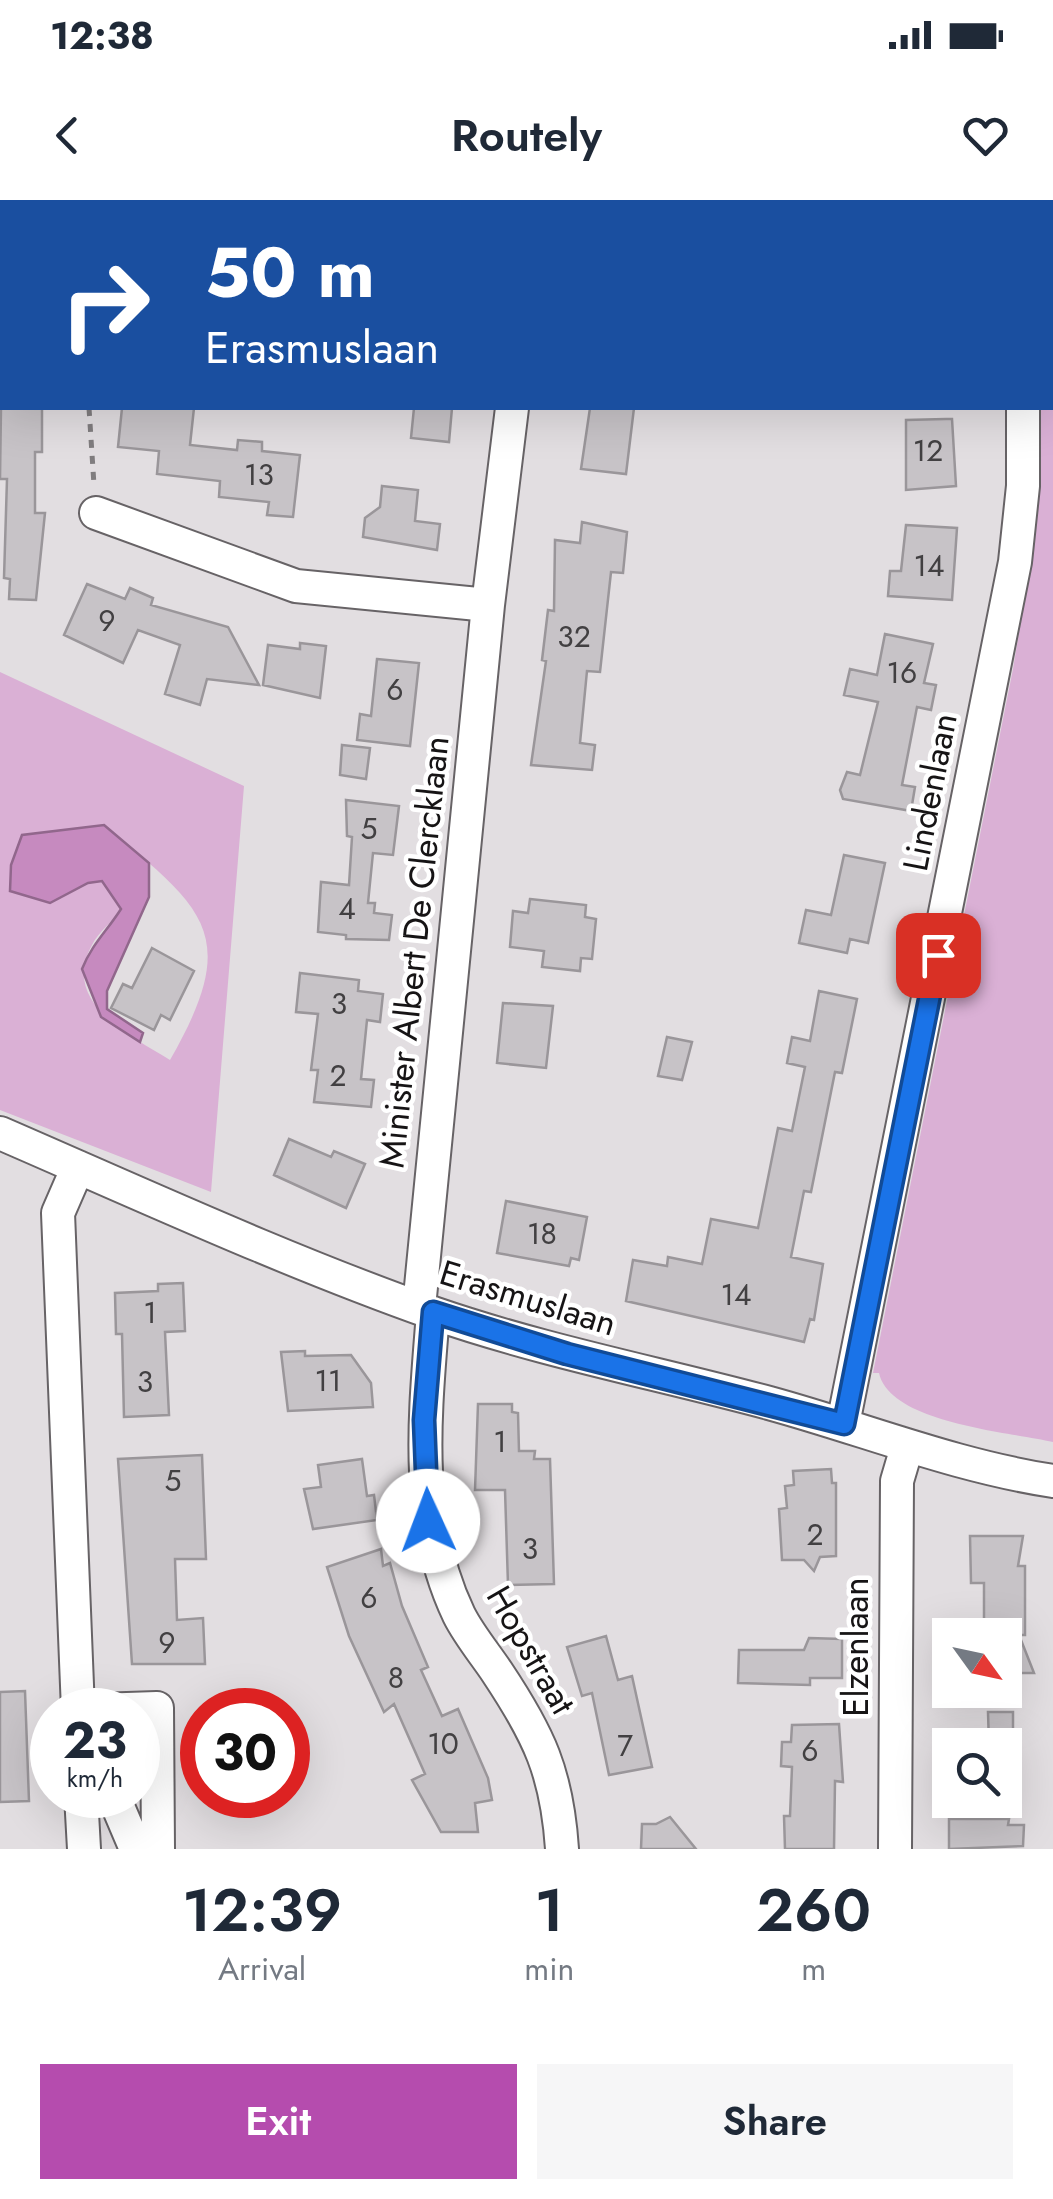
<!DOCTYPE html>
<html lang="en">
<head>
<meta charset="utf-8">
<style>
	body { margin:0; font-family:Jost,sans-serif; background:#f6f6f7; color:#1f2937; height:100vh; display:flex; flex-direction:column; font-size:38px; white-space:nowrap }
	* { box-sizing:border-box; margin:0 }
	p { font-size:32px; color:#747a83 }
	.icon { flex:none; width:55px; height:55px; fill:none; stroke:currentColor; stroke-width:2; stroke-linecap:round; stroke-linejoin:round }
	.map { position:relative; height:1649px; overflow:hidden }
	.drawer { display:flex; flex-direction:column; background:#fff; flex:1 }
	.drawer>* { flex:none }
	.guide { position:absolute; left:0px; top:0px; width:1055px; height:210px; box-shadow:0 10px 40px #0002; background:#1a4fa0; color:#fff; overflow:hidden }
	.needle { width:65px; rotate:123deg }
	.buttons { position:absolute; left:932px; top:1418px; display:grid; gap:20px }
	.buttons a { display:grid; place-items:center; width:90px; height:90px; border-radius:0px; background:#fff; box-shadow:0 10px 40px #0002; font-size:50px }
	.speed { position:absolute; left:30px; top:1488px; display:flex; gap:20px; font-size:50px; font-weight:700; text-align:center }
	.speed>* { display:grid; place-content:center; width:130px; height:130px; border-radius:50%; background:#fff; box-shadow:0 10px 40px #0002; line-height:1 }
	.speed small { font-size:25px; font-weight:400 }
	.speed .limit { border:15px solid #d22; background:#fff; color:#111 }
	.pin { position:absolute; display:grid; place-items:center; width:85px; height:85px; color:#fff; margin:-42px; border-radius:20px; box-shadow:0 5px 15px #0006 }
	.me { position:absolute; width:110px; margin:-55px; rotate:358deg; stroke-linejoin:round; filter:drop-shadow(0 0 8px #0008) }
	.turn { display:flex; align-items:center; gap:35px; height:210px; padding:0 40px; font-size:45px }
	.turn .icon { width:130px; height:130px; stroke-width:2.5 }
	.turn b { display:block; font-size:70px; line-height:85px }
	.eta { display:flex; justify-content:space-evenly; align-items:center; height:170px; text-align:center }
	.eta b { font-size:60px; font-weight:600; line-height:70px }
	.action { display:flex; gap:20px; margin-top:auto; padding:20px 40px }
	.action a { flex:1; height:115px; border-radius:0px; background:#b54cae; color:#fff; font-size:40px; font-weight:600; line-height:115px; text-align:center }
	.action a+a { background:#f6f6f7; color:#1f2937 }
	.status { display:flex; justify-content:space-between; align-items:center; height:70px; padding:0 50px; background:#fff; direction:ltr }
	.status svg { height:28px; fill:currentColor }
	header { display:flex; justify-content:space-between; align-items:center; height:130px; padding:0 40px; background:#fff; font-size:45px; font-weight:600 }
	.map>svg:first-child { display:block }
	.green { fill:#dab0d5; fill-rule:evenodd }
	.water { fill:#c68abf; stroke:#91678c; stroke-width:2.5 }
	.building { fill:#c7c3c7; stroke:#9a969a; stroke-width:2.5 }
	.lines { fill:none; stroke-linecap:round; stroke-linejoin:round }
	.minor-casing { stroke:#676366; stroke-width:36 }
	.path { stroke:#807d7f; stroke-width:5; stroke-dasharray:8 8; stroke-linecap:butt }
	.minor { stroke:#fff; stroke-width:32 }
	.route-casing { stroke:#114b97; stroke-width:25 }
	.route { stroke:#1a73e8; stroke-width:18 }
	.labels { text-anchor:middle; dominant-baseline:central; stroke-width:9; stroke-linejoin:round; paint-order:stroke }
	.number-label { font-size:30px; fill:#424042 }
	.street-label { font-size:35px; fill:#161415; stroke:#fff }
</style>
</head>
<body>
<div class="status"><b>12:38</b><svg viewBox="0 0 49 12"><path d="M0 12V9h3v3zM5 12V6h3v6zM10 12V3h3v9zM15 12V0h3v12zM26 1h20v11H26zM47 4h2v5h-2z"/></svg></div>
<header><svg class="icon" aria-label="back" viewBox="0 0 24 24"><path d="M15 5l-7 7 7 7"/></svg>Routely<svg class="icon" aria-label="heart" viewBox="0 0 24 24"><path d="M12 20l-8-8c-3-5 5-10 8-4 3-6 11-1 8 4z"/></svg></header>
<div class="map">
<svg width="1053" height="1649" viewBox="0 0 1053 1649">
	<rect width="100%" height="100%" fill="#e2dee1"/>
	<path class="green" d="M1018 0H1053V1242C1009 1232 890 1223 879 1173H873L1013 469 1034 341 1040 208H1052V2Z
		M0 472 244 586 211 992 0 910ZM104 625C204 709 243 733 170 860 130 835 60 803 92 745 98 732 113 722 121 709L102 680 88 683 50 703 22 635Z"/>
	<path class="water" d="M104 625 149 663V697L107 791V809L143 833 140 842 101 817 82 769C92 744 107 731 121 709L102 681 88 683 50 703 10 691 11 665 22 635Z"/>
	<path class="building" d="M1 208H42V252H35V313H45L36 400 9 399 10 379 4 378 7 279H0Z
		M122 208H194L190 245 237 250 238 240 262 242V251L300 255 293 317 267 315 269 302 219 297 220 281 157 274 159 251 118 247Z
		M414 208H452L449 242 411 238Z
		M590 208H634L626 274 581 269Z
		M946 219H952L956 286 906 290V220Z
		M382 286 418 290 415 321 440 324 437 350 363 337 365 318 380 307Z
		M582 322 627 332 623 373 611 372 600 472 587 471 580 543 595 545 592 570 531 565 546 461 542 460 548 410 554 411 555 340 580 343Z
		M906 325 957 328 952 400 888 396 890 371H901Z
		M87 384 125 399 130 388 153 398 151 405 228 427 259 485 207 479 200 505 165 494 180 445 138 430 123 463 64 435Z
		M885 434 933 444 924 483 936 485 931 510 917 507 902 585 915 587 911 611 843 599 840 590 847 572 860 575 878 502 844 495 850 469 877 475Z
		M300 443 326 446 320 498 263 485 268 445 300 449Z
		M377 459 419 463 410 546 357 540 360 514 371 516Z
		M342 545 370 548 366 579 340 575Z
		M346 600 399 606 393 655 373 653 368 703H375L374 713 392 715 389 740 346 739V735L318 732 321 682 349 685 352 637 347 636Z
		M844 655 885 663 868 743 850 739 847 753 799 743 806 710 831 715Z
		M530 699 586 705 585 717 596 719 592 759 581 758 580 771 542 767 544 751 510 747 513 711 528 713Z
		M152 748 194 771 170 820 161 815 154 830 111 808 123 784 132 788Z
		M300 773 359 780 358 791 383 794 380 822 367 820 361 879 374 880 371 907 314 902 318 870H311L318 814 296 812Z
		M819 791 857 799 842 873 835 872 811 992 804 991 791 1057 823 1064 814 1120 810 1119 804 1142 626 1101 633 1060 667 1066 668 1057 702 1064 711 1019 758 1028 778 928 792 931 805 867 787 863 792 837 810 841Z
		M503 803 553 806 546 868 497 863Z
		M667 837 692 842 682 880 658 876Z
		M289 939 331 957 334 951 365 964 346 1008 274 975Z
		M506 1001 587 1017 579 1060 571 1058 569 1066 497 1053Z
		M183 1083 185 1131 165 1132 169 1215 124 1217 122 1134H116L115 1093 158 1091V1084Z
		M305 1151V1156L351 1155 371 1183 373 1207 288 1211 281 1152Z
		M478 1204H512V1212L518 1213 519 1251H535L534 1259H550L554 1384 508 1385 505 1290H475Z
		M202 1255 206 1359H175L177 1420 203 1418 205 1464H132L118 1259Z
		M362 1259 367 1296 374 1295 377 1320 313 1329 304 1289 321 1287 318 1265Z
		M831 1269 832 1283H836V1356L820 1357 814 1371 804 1360H782L779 1309 787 1308 785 1286 794 1285 793 1271Z
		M970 1336H1023L1018 1366H1025V1435H1019L1034 1473H1005V1435H984V1383H971Z
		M381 1349 383 1366 390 1363 402 1406 428 1467 421 1470 442 1516 458 1509 488 1578 492 1600 475 1603 478 1632H441L412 1580 425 1574 394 1504 384 1512 349 1436 327 1367Z
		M606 1436 618 1480 632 1476 652 1567 609 1575 592 1493 582 1496 567 1447Z
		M809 1438 842 1439V1478H810V1485L738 1483 739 1450H804Z
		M25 1491 29 1601 0 1602V1492Z
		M988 1512H1013V1545H989Z
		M839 1524 843 1582 835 1581 834 1649H785L784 1616H790L792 1567 781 1566 782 1542H791L792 1525Z
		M670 1617 696 1649H641L642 1624H656Z
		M949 1619H1009L1008 1625H1024L1023 1646 949 1649Z"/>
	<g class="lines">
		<defs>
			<path id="minor" d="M465 0 468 2
				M1002 0 1003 2
				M96 313 296 386 488 405
				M0 933C143 995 286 1061 433 1113 543 1151 657 1173 769 1203 864 1229 955 1266 1053 1281
				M419 1107 488 405 512 208
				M433 1113C425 1215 413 1319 459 1415 469 1435 485 1454 497 1472 539 1535 557 1573 562 1649
				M843 1224 1015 362 1023 286V208
				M78 1510 58 1013 78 967
				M97 1510 157 1508 158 1649
				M81 1595 84 1649
				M113 1595 136 1649
				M895 1649 897 1281 907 1247"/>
		</defs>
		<use href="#minor" class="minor-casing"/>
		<path class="path" d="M89 2 90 0
			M0 118H2
			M89 208 94 285"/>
		<use href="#minor" class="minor"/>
	</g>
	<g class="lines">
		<defs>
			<path id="route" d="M428 1321 424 1220 433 1112 567 1154 844 1224 938 755"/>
		</defs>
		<use href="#route" class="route-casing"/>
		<use href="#route" class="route"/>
	</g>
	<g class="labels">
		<g class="number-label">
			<text x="928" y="250">12</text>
			<text x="259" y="274">13</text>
			<text x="929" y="365">14</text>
			<text x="107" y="420">9</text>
			<text x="574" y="436">32</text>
			<text x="902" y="472">16</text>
			<text x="395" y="489">6</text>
			<text x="369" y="628">5</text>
			<text x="347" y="708">4</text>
			<text x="339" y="803">3</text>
			<text x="338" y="875">2</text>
			<text x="542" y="1033">18</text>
			<text x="736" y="1094">14</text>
			<text x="150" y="1112">1</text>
			<text x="328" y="1180">11</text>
			<text x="145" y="1181">3</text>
			<text x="500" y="1241">1</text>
			<text x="173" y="1280">5</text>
			<text x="815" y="1334">2</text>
			<text x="530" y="1348">3</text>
			<text x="369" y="1397">6</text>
			<text x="167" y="1442">9</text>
			<text x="396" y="1477">8</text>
			<text x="443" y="1543">10</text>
			<text x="625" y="1545">7</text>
			<text x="810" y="1550">6</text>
		</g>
		<g class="street-label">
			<text transform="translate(930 592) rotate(-79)">Lindenlaan</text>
			<text transform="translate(414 752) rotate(-84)">Minister Albert De Clercklaan</text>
			<text transform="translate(528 1098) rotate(17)">Erasmuslaan</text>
			<text transform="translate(856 1447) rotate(-90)">Elzenlaan</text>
			<text transform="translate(531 1450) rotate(60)">Hopstraat</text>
		</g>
	</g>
</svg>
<div class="buttons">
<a><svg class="needle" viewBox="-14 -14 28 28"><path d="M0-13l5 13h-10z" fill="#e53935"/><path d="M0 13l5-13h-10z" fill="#747a83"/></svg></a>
<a><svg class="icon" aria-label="search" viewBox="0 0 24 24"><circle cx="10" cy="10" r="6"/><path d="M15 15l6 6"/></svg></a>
</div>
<div class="speed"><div>23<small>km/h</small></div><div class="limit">30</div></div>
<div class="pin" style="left:938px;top:755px;background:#d93025"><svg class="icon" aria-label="arrive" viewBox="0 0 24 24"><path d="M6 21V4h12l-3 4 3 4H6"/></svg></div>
<svg class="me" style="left:428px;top:1321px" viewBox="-20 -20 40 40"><circle r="19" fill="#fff"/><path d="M0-13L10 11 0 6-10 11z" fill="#1a73e8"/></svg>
<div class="guide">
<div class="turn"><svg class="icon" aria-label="right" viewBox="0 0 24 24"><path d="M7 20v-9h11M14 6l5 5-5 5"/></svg><div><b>50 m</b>Erasmuslaan</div></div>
</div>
</div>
<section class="drawer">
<div class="eta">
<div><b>12:39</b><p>Arrival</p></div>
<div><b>1</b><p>min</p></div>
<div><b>260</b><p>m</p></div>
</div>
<div class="action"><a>Exit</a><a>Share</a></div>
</section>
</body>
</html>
